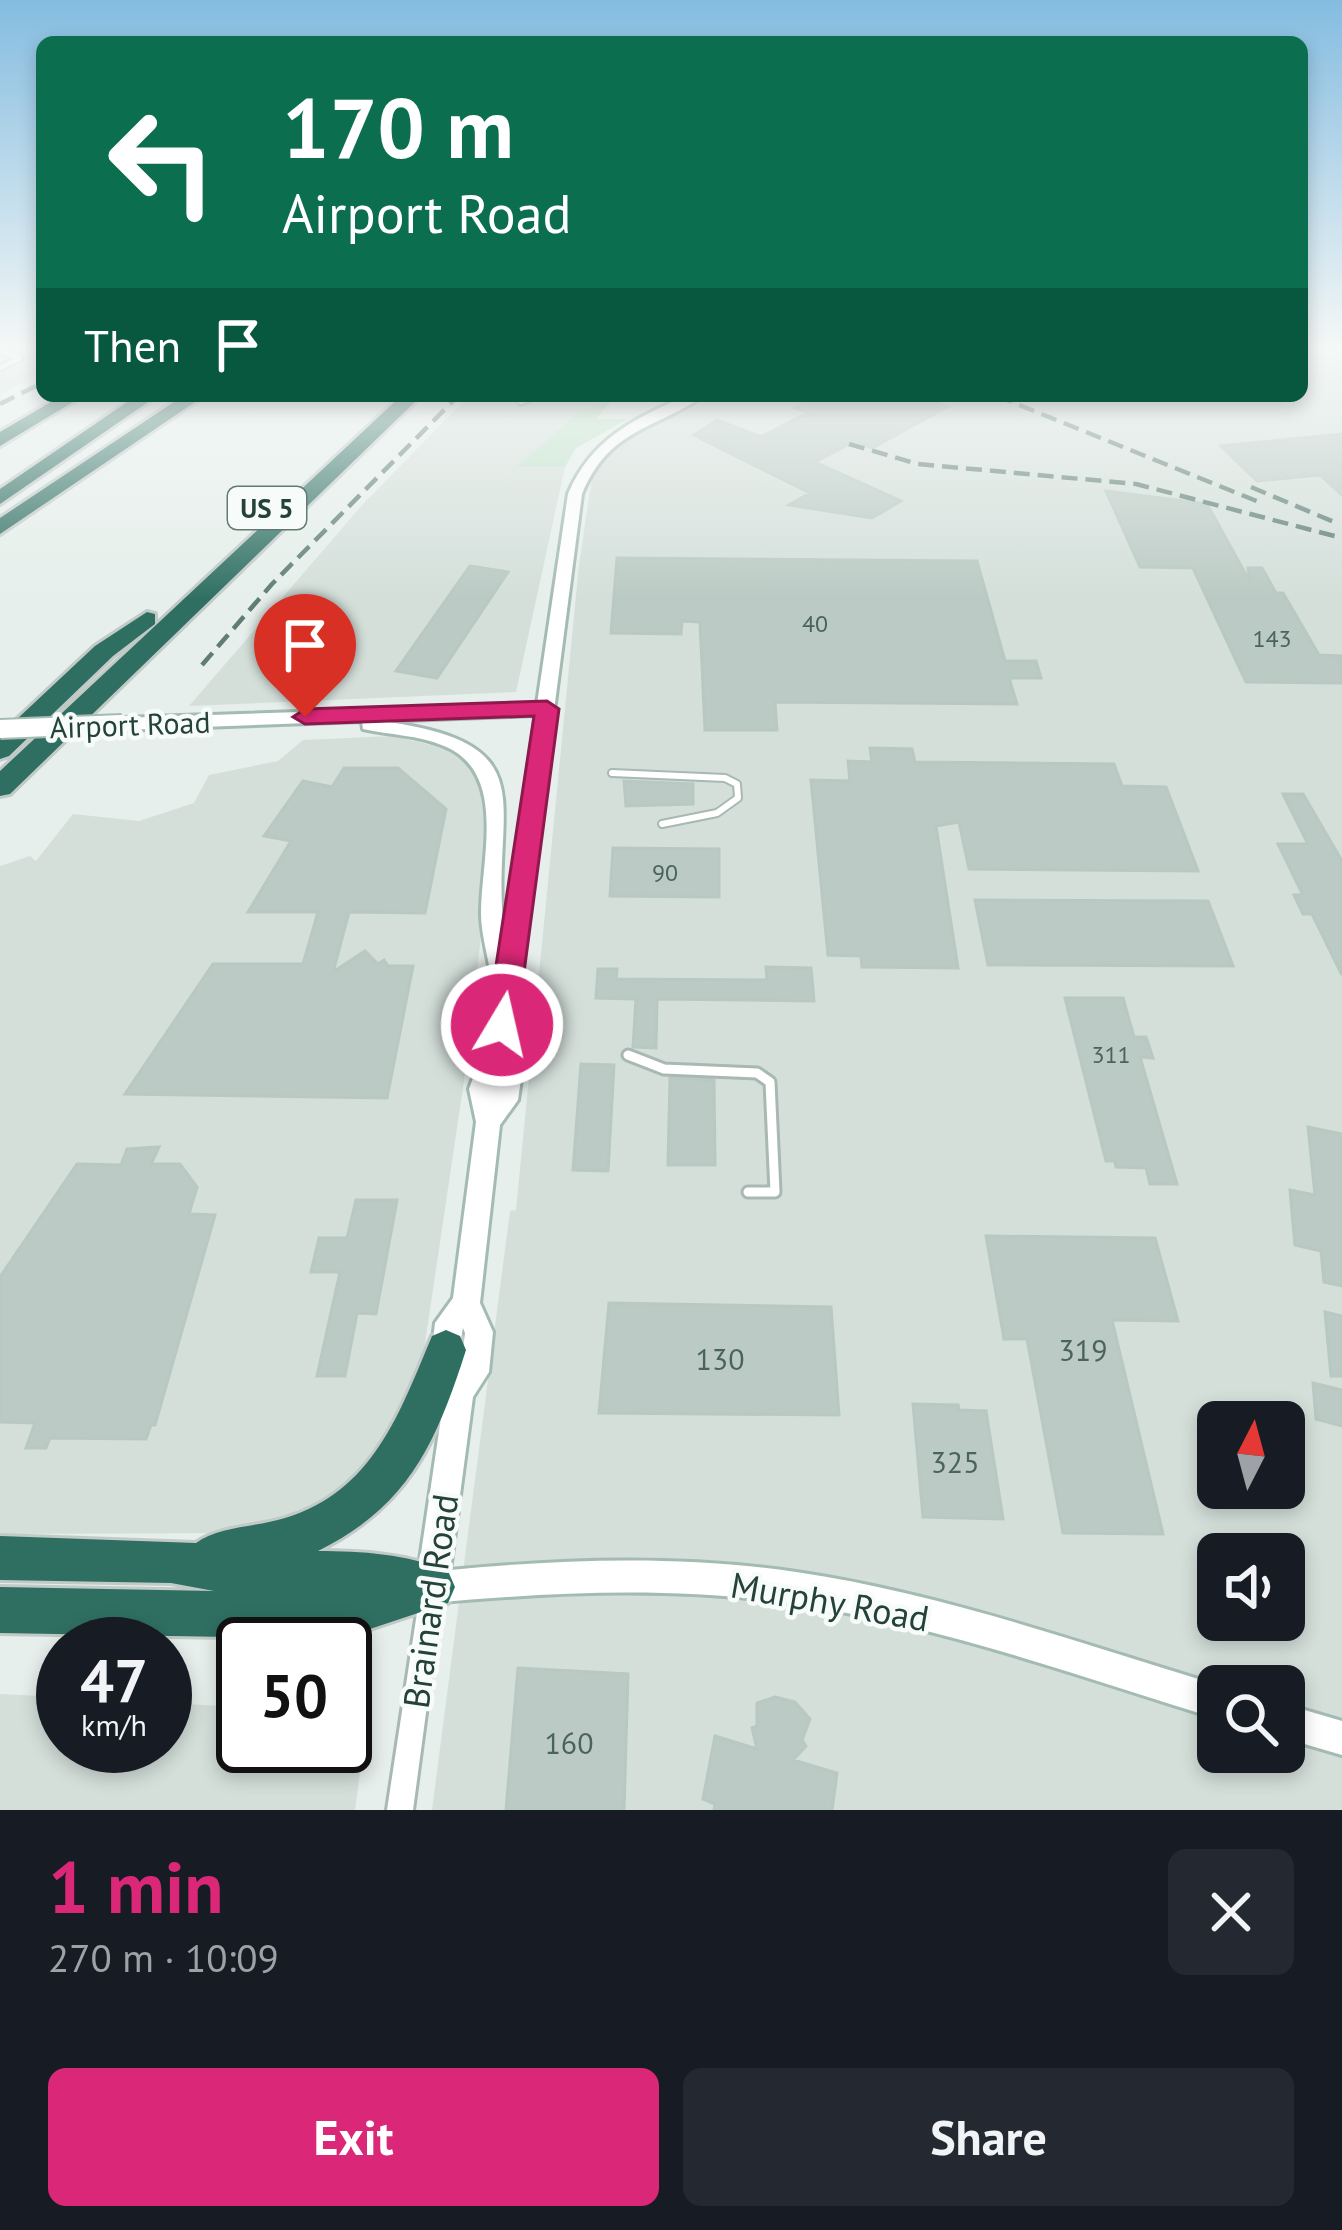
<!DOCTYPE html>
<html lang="en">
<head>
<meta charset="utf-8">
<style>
	body { margin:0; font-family:"PT Sans",sans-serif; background:#242831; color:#f1f3f6; height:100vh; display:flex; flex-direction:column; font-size:45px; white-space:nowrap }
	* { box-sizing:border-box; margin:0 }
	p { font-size:39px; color:#9ea1a6 }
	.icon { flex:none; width:66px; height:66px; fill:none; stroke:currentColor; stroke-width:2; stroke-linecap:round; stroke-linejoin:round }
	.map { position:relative; height:1810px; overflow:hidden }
	.drawer { display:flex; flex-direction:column; background:#171b24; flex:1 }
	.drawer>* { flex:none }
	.hud { position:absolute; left:36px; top:36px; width:1272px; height:366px; border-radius:18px; box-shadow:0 6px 18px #0003; background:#0b6e4f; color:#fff; overflow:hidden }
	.needle { width:78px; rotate:6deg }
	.tools { position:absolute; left:1197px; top:1401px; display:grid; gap:24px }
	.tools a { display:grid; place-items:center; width:108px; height:108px; border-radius:18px; background:#171b24; box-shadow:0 6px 18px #0003; font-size:60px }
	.speed { position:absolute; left:36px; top:1617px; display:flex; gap:24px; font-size:60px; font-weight:700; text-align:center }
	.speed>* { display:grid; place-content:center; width:156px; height:156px; border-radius:50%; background:#171b24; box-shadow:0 6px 18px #0003; line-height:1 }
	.speed small { font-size:30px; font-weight:400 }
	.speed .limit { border:6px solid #111; border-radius:18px; background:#fff; color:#111 }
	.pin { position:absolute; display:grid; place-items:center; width:102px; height:102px; color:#fff; margin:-123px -51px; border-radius:50% 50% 50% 0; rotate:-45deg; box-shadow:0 0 12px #0007 }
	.pin .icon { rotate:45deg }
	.me { position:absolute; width:132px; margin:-66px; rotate:9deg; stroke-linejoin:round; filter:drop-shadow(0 0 9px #0008) }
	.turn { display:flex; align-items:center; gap:42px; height:252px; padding:0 48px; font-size:54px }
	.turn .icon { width:156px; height:156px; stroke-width:2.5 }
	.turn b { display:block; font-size:84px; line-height:102px }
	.then { display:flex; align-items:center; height:114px; padding:0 48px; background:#0003; gap:24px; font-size:45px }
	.round { display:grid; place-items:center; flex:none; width:126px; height:126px; border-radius:18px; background:#242831 }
	.head { display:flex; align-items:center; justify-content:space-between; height:204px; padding:0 48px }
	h1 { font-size:72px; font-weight:600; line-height:90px; color:#db2777 }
	.action { display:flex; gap:24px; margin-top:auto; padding:24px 48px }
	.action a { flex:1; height:138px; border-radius:18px; background:#db2777; color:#fff; font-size:48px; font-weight:600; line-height:138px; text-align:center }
	.action a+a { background:#242831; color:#f1f3f6 }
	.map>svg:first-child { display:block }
	.built { fill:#d4dfda; fill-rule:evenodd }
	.green { fill:#bfe0c8 }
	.building { fill:#bbcac4; stroke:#b8c9c2; stroke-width:3 }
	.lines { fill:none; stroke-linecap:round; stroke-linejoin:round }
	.lane-far2-casing { stroke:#a8b8b2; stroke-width:9 }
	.lane-far1-casing { stroke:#a8b8b2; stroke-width:10 }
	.lane-casing { stroke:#a8b8b2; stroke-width:15 }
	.street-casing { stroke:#a8b8b2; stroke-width:6 }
	.secondary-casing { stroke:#a4bbb3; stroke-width:6 }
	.highway-casing { stroke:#c2cac8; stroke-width:6 }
	.lane-far2 { stroke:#fff; stroke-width:4.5 }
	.lane-far1 { stroke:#fff; stroke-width:6 }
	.lane { stroke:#fff; stroke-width:9 }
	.street { fill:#fff; fill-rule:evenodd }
	.secondary { fill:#fff; fill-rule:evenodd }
	.highway { fill:#2f6f62; fill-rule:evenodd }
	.rail { stroke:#5f7d75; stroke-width:4.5; stroke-dasharray:16 8; stroke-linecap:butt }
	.secondary-bridge-casing { stroke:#a4bbb3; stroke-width:22; stroke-linecap:butt }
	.secondary-bridge { stroke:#fff; stroke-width:18 }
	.route { fill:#db2777; stroke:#8e194d; stroke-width:3 }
	.labels { text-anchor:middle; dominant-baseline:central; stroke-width:9; stroke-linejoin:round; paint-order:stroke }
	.number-label { font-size:24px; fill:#4a645c }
	.shield { fill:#f7fbf9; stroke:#637a73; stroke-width:3 }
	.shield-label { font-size:27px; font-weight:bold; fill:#24423a }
	.street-label { font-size:30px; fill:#24423a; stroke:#f7fbf9 }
	.near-number-label { font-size:30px; fill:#4a645c }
	.near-street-label { font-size:36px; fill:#24423a; stroke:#f7fbf9 }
</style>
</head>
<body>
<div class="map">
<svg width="1342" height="1810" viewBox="0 0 1342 1810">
	<rect width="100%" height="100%" fill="#e6efeb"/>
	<path class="built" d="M0 346H42V373L0 394Z
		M1302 346H1342V1810H432L510 1211 516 1210 579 565 593 470 627 438 716 396H1302ZM1218 1422H1284V1488H1218ZM1218 1554H1284V1620H1218ZM1218 1686H1284V1752H1218Z
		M469 396H615L579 412 519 467H565L516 692 189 706 363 504Z
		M394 736 447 749 474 767 487 791 488 820 485 902 464 1081 418 1390 388 1453 341 1499 245 1533 0 1534V866L30 856 36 861 73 814 139 821 194 803 209 775 278 761 303 740Z
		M0 1694 63 1697V1746H165V1703L243 1707V1746H345V1712L368 1714 355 1810H0Z"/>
	<path class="green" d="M615 396H635L632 401 612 400 596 419H628L576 448 565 467H517L579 412Z"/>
	<path class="building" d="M819 396H921L947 407 872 448 855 441 815 462 901 501 872 518 789 505 810 493 694 435 717 420 761 437 807 413 795 408Z
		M1342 434V495L1320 475 1257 481 1221 446Z
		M1106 491 1207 504 1250 582 1248 568H1262L1276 593H1283L1319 655 1342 656V683L1246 682 1193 568 1140 567Z
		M617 558 977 561 1005 661H1036L1041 678H1009L1017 704 775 702 777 730H705L700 622 682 621 681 634 611 633Z
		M470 566 508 572 437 678 396 671Z
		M870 748 912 749 915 762 1114 764 1122 786 1166 787 1198 871 969 869 959 822 936 826 958 968 862 967 861 956 828 955 811 780 850 781 848 761 872 762Z
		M344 768H398L446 809 425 913 349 912 333 972 365 951 378 964 384 960 388 966H413L387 1098 125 1094 213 964H303L318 912H248L291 841 264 836 303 781 332 787Z
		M624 781 693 784V804L626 806Z
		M1283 794H1303L1342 861V975L1312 914H1303L1294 895H1303L1278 844H1308Z
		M613 848 719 849V897L610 896Z
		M975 900 1208 901 1233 966 988 965Z
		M766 967 811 968 814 1001 657 999 656 1048 633 1047 636 999 596 998 598 969H617L616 979 767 980Z
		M1065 998H1123L1134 1037H1146L1153 1058 1140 1057 1177 1184H1150L1146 1168 1116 1167 1115 1161H1106Z
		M581 1064 614 1065 608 1171 573 1170Z
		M670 1078 714 1080 715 1165H668Z
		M1308 1127 1342 1134V1286L1324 1282 1321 1251 1295 1245 1290 1190 1315 1195Z
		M159 1147 151 1164H180L197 1187 189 1214 215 1215 155 1425H151L146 1439 50 1438 46 1448H26L35 1423 0 1422V1277L77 1164 121 1165 127 1149Z
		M356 1200H397L376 1314 357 1313 345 1376H317L340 1272H311L319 1238H347Z
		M986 1236 1155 1238 1178 1321 1112 1320 1163 1534 1063 1533 1027 1339H1004Z
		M609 1303 831 1307 839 1415 599 1413Z
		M1325 1312 1342 1316V1376H1331Z
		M1313 1383 1342 1390V1426L1316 1419Z
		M913 1404 958 1405 959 1410 986 1411 1003 1519 923 1517Z
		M518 1668 628 1674 624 1810H506Z
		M775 1697 795 1702 810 1719 802 1740 806 1746 793 1760 837 1773 832 1810H714L715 1804 703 1799 715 1736 757 1749 752 1728 757 1726V1703Z"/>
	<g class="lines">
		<defs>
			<path id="lane-far2" d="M0 351 20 358 0 368
				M521 402 536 396"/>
			<path id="lane-far1" d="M612 773 725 778 737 784 738 798 717 813 662 824"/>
			<path id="lane" d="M628 1055 664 1069 757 1073 770 1082 775 1192H748"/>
			<path id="street" d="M431 1582 439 1585 442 1593 413 1810H387L420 1593 423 1585Z"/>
			<path id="secondary" d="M686 396H704C653 430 609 429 582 494L509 1059 521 1079 518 1100 500 1125 480 1303 493 1332 489 1372 473 1397 450 1570C565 1559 681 1555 796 1572 940 1593 1079 1643 1218 1685V1719C1079 1676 940 1626 796 1604 675 1586 553 1592 432 1603L421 1598 416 1587 445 1391 461 1366 465 1333 463 1328 455 1368 445 1372 435 1368 431 1358 435 1323 453 1298 476 1122 469 1089 477 1067 486 1056 496 984 491 977C488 956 481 934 481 913 481 859 508 772 444 746 418 735 390 735 363 729L362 721 122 730 113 724 122 718 537 704 568 494C591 439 634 419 686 396ZM536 715 504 930C489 807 553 743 380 721Z
				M1284 1704 1342 1721V1755L1284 1738Z"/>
			<path id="highway" d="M61 396H83L0 446V432Z
				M136 396H157L0 504V489Z
				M183 396H204L0 534V518Z
				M401 396H421L10 794 0 796V771Z
				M147 612 155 614V624L113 656 9 756 0 759V735L95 646Z
				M446 1330 460 1336 466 1350C436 1443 409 1506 318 1551 362 1551 407 1554 448 1571L455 1587 448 1603 340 1639 0 1633V1587L214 1591 171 1583 0 1580V1536L196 1543C219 1526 257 1527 285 1518 373 1492 400 1412 432 1336Z"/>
		</defs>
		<use href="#lane-far2" class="lane-far2-casing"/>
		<use href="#lane-far1" class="lane-far1-casing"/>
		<use href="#lane" class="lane-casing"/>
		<use href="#street" class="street-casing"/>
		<use href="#secondary" class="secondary-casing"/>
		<use href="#highway" class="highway-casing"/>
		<use href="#lane-far2" class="lane-far2"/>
		<use href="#lane-far1" class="lane-far1"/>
		<use href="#lane" class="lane"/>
		<use href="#street" class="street"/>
		<use href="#secondary" class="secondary"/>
		<use href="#highway" class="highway"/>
		<path class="rail" d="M997 396 1264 504
			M0 404 42 383
			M849 444 918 464 1136 484 1342 538
			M1251 487 1334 522
			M202 665 272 584 458 396"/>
		<defs>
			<path id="secondary-bridge" d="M0 729 122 724"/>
		</defs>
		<use href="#secondary-bridge" class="secondary-bridge-casing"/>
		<use href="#secondary-bridge" class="secondary-bridge"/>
	</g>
	<linearGradient id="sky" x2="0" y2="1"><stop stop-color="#84bce0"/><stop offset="0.58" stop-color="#f4f8f6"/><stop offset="1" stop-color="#f4f8f6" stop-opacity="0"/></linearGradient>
	<rect width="1342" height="599" fill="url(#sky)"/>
	<path class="route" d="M547 701 559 709 517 1025 513 1034H492L487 1025 534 716 305 724 293 717 305 709Z"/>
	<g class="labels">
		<g class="number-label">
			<text x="815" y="623">40</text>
			<text x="1272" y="638">143</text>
			<text x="665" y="872">90</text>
			<text x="1111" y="1054">311</text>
		</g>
		<rect class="shield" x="228" y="487" width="78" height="42" rx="9"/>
		<g class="shield-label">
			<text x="267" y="508">US 5</text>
		</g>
		<g class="street-label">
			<text transform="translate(130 724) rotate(-2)">Airport Road</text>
		</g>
		<g class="near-number-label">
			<text x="1083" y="1349">319</text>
			<text x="720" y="1358">130</text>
			<text x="955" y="1461">325</text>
			<text x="569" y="1742">160</text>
		</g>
		<g class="near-street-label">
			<text transform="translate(430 1601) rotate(-82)">Brainard Road</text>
			<text transform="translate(830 1601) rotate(10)">Murphy Road</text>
		</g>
	</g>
</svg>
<div class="tools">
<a><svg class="needle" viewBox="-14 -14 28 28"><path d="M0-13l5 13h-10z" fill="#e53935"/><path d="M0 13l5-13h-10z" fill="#9ea1a6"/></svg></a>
<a><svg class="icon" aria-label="sound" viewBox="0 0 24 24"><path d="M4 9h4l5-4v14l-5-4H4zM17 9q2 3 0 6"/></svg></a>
<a><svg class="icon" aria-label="search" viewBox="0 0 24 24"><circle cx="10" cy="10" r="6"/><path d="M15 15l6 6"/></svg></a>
</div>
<div class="speed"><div>47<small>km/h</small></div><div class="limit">50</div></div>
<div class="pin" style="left:305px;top:717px;background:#d93025"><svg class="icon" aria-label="arrive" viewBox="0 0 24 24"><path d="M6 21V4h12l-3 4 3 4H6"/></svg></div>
<svg class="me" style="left:502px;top:1025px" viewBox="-20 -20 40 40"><circle r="17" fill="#db2777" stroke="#fff" stroke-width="3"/><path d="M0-11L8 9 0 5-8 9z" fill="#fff"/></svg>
<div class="hud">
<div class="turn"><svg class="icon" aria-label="left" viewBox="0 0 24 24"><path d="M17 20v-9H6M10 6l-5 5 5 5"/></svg><div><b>170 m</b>Airport Road</div></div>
<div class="then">Then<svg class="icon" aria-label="arrive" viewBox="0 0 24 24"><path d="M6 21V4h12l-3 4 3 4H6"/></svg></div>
</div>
</div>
<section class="drawer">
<div class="head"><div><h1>1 min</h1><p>270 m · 10:09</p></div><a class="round"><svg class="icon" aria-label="close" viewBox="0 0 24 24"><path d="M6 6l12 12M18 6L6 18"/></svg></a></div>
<div class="action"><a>Exit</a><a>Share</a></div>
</section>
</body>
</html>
